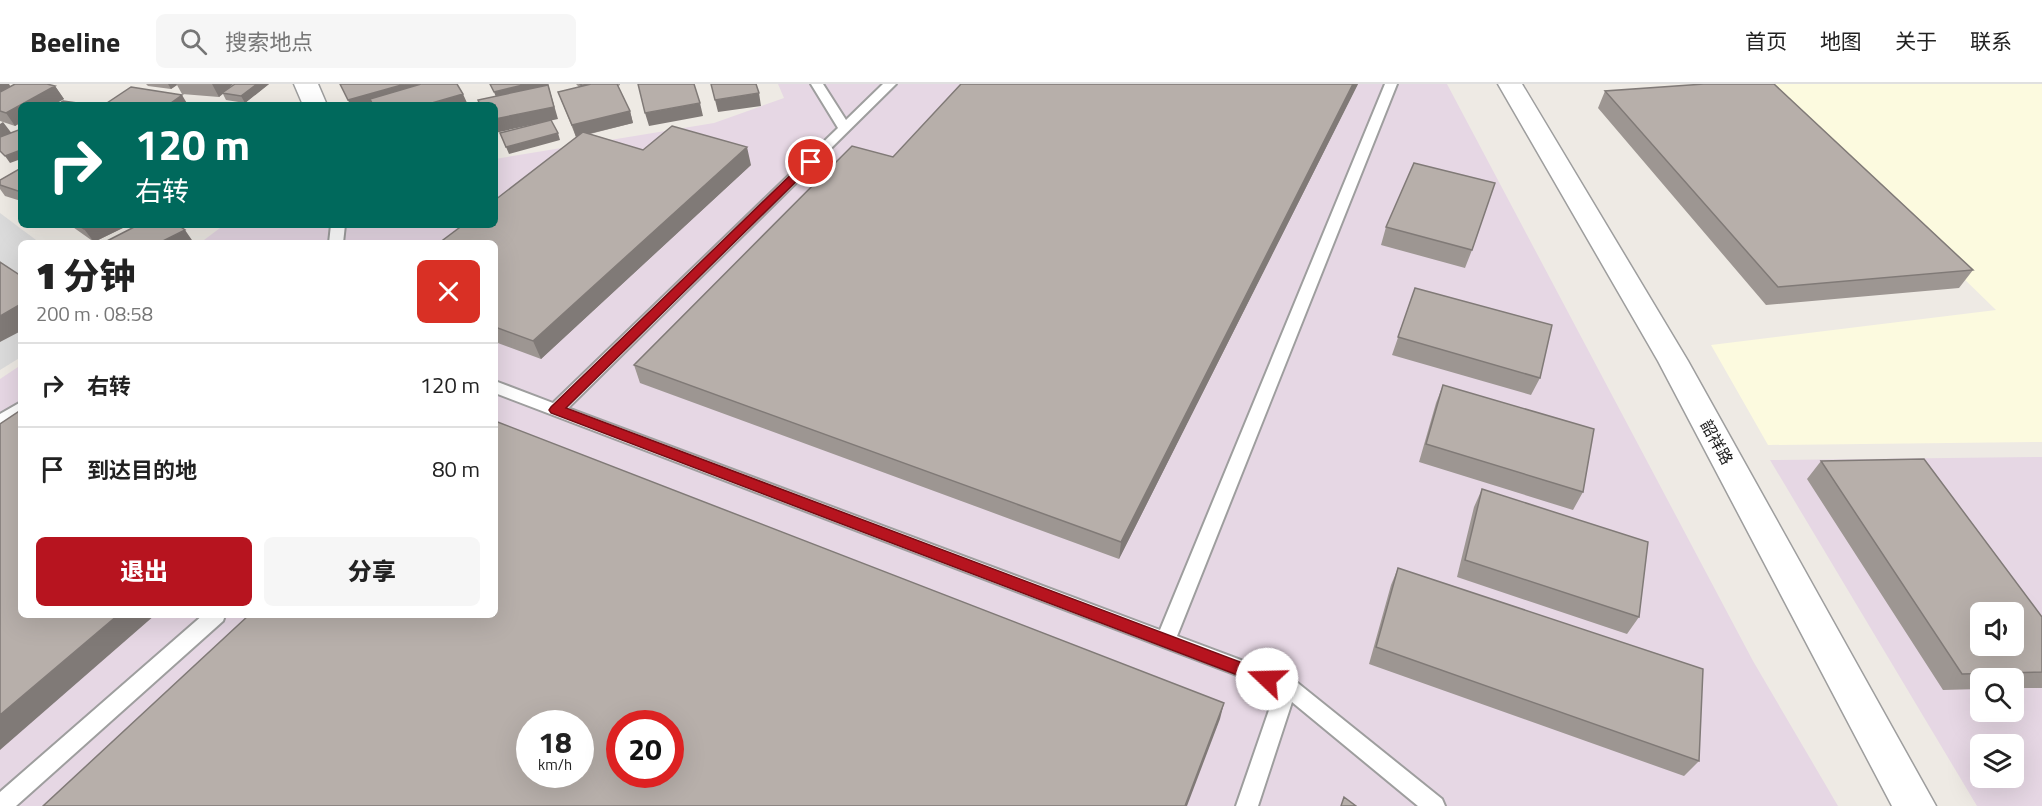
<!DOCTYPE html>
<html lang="zh">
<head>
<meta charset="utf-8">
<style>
	body { margin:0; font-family:"Titillium Web","Noto Sans SC",sans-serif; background:#f6f6f6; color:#222; height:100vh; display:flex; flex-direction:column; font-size:22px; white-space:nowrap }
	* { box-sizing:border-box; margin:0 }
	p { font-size:20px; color:#767676 }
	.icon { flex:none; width:33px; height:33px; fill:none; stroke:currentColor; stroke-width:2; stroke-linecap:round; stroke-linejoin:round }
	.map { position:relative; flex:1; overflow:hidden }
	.panel { position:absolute; left:18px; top:156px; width:480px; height:378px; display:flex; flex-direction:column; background:#fff; border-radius:9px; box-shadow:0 6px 24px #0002 }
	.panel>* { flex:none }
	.banner { position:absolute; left:18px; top:18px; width:480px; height:126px; border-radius:9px; box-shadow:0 6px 24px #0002; background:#00695c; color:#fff; overflow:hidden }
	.buttons { position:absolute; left:1970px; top:518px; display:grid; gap:12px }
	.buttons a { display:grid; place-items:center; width:54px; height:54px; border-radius:9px; background:#fff; box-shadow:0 6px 24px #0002; font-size:30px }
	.speed { position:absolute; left:516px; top:626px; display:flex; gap:12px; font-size:30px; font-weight:700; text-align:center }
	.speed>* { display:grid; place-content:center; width:78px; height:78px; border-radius:50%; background:#fff; box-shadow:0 6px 24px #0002; line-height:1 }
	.speed small { font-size:15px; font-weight:400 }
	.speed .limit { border:9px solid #d22; background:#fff; color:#111 }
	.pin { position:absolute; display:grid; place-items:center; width:51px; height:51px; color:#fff; margin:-26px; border:3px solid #fff; border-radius:50%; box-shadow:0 2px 6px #0007 }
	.me { position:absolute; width:66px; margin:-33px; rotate:291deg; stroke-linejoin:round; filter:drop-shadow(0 0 4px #0008) }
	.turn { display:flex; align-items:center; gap:21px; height:126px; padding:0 18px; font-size:27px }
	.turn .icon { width:78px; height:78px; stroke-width:2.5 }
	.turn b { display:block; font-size:42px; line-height:51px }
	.round { display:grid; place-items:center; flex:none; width:63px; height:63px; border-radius:9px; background:#f6f6f6 }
	.headline { display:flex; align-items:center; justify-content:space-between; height:102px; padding:0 18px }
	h1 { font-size:36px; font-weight:800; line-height:45px }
	.primary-button { display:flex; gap:12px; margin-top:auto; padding:12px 18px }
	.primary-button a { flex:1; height:69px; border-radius:9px; background:#b7141f; color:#fff; font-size:24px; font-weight:800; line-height:69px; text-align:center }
	.primary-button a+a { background:#f6f6f6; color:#222 }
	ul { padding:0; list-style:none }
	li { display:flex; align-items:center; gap:18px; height:84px; padding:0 18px; border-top:2px solid #e0e0e0 }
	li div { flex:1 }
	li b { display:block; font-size:22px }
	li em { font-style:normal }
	header { display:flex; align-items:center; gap:36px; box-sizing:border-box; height:84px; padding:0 30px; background:#fff; border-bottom:2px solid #e0e0e0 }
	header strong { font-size:28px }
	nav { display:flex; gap:33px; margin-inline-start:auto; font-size:21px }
	.search { width:420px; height:54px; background:#f6f6f6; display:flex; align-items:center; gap:15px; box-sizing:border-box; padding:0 21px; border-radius:9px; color:#767676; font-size:22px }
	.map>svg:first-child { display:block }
	.residential { fill:#dbdbdb }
	.industrial { fill:#e6d7e4; fill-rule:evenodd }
	.education { fill:#fcfadf }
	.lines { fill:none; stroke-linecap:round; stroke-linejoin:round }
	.service-casing { stroke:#9e9e9e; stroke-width:4 }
	.minor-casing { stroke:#9e9e9e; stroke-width:3 }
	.service { fill:#fff; fill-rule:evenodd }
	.minor { fill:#fff; fill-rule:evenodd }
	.wall { fill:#9d9692 }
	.shaded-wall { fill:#807a77 }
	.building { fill:#b7afaa; stroke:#807a77; stroke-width:1.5; fill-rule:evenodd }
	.route { fill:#b7141f; stroke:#770d14; stroke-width:1.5 }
	.labels { text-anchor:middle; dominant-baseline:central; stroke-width:6; stroke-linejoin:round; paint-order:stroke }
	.street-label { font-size:16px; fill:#1d1d1d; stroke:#fff }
</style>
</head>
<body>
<header>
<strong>Beeline</strong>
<div class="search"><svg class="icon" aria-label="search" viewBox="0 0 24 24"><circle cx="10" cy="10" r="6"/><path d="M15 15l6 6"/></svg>搜索地点</div>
<nav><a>首页</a><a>地图</a><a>关于</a><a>联系</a></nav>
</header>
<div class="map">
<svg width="2042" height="722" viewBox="0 0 2042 722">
	<rect width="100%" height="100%" fill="#eeeae4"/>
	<path class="residential" d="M0 129 40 159H21V273L0 286Z"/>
	<path class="industrial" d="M778 0H1447L1753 577 1838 722H0V295L21 281V531H495V159H200L224 141H495V75L714 39 784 14ZM530 639H580V690H530ZM620 639H670V690H620Z
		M2042 373V722H1977L1770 376ZM1980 528H2013V561H1980ZM1980 594H2013V627H1980ZM1980 660H2013V693H1980Z"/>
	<path class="education" d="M1764 0H2042V358L1768 361 1711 261 1996 226Z"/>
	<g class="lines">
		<defs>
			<path id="service" d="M811 0H823L846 36 883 0H896L568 324 1160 546 1385 0H1397L1177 552 1294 596 1442 715 1445 722H1418L1292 618 1258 722H1236L1276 606 495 309V297L553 319 838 44Z
				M331 141H345L343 159H329Z
				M21 318V332L0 344V330Z
				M203 531H225L223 537 16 722H0V708Z"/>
			<path id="minor" d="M294 0H318L327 21H303Z
				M1498 0H1522L1688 277 1936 722H1892L1658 277Z"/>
		</defs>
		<use href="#service" class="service-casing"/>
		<use href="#minor" class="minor-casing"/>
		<use href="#service" class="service"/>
		<use href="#minor" class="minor"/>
	</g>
	<path class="wall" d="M0 0 10 2H55L64 15 15 42 0 37Z
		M146 0H233L225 8 235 0H269L245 19 226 16 223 10 219 13 182 10 177 1 171 5 148 2Z
		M576 0H620V1L618 2 630 27 633 39 590 50 643 66 751 81 541 275 495 258V159L576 53 558 8 579 3Z
		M1358 0 1119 475 640 299 634 281 893 73Z
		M1605 7 1973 186 1959 204 1766 221 1598 24Z
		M21 84V117L5 112 0 105V96Z
		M70 141H129L94 158Z
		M1386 143 1472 166 1465 184 1381 161Z
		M1415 204 1540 294 1531 311 1392 271Z
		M1443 301 1583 408 1573 426 1419 378 1436 319Z
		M1821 377 2042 533V604H2013V594H1980V605L1943 606 1807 395Z
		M1482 405 1639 533 1627 550 1457 493 1474 423Z
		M1398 484 1699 677 1684 692 1369 580 1391 501Z"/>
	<path class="shaded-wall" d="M0 0H9L14 8 0 16Z
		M168 0H176L177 1 171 5Z
		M212 0H233L219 13Z
		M257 0H269L245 19 241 12Z
		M405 0H454L373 21H350L348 16Z
		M527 0H548L558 35 495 49V35L499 21 494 8Z
		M1353 0H1358L1119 475 1121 458Z
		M55 2 64 15 53 21H21V38L15 42 6 29Z
		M759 9 761 22 718 28 715 16Z
		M463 10 468 21H425Z
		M182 11 188 21H168Z
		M700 19 703 32 649 42 645 29Z
		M630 27 633 39 576 53 572 41Z
		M3 38 13 51 0 59V40Z
		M558 49 560 56 509 70 506 63Z
		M747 63 751 81 541 275 533 257Z
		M21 66V75L10 79 5 72Z
		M93 141H129L94 158 84 145Z
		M185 146 194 159H159Z
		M21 220V247L0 258V232Z
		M118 531H155L0 666V631Z
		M1224 619 1220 635 1187 722H1185Z"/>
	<path class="building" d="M15 0H47L55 2 6 29 0 27V8Z
		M235 0H257L241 12 222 9Z
		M340 0H405L348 16Z
		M421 0H457L463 10 425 21H373L370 15Z
		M490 0H527L494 8Z
		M580 0H591L582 2Z
		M591 0H617L630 27 572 41 558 8Z
		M638 0H694L700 19 645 29Z
		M711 0H756L759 9 715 16Z
		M961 0H1353L1121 458 634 281 852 62 893 73Z
		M1704 0H1774L1973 186 1778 203 1605 7Z
		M548 1 554 23 495 35V21H480L478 16Z
		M131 3 182 11 168 21H104Z
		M63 17 92 21H57Z
		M459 17 462 21H447Z
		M551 36 558 49 506 63 500 49Z
		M672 42 747 63 533 257 495 243V159H439L463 141H495V116L583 48 643 66Z
		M21 45V66L5 72 0 67V53Z
		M1414 79 1495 99 1472 166 1386 143Z
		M21 84V108L0 101V96Z
		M78 141H93L84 145Z
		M138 141H178L185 146 159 159H103Z
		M0 178 21 192V220L0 232Z
		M1415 204 1552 241 1540 294 1398 253Z
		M1443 301 1594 345 1583 408 1426 360Z
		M21 326V531H118L0 631V340Z
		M495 337 1224 619 1185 722H43L249 531H495ZM530 639H580V690H530ZM620 639H670V690H620Z
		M1924 375 2042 533V588L1962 590 1821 377ZM1980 528H2013V561H1980Z
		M1482 405 1648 458 1639 533 1465 476Z
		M1398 484 1703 585 1699 677 1376 563Z
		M1344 713 1356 722H1341Z"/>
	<path class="route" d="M807 75H814L816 78 566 324 1272 590 1275 595 1272 600 1267 602 1261 600 551 329 549 326 551 323Z"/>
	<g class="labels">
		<g class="street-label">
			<text transform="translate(1717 358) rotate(61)">韶祥路</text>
		</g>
	</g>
</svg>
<div class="buttons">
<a><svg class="icon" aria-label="sound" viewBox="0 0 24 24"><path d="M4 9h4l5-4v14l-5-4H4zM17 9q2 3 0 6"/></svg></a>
<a><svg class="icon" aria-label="search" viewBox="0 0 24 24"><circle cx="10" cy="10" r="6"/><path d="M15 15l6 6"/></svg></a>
<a><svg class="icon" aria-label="layers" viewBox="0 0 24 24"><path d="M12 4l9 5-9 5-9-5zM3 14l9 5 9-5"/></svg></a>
</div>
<div class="speed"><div>18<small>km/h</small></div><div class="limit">20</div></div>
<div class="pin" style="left:811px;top:78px;background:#d93025"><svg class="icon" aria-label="arrive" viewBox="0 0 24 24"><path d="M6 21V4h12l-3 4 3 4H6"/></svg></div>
<svg class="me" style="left:1267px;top:595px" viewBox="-20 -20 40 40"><circle r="19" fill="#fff"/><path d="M0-13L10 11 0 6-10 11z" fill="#b7141f"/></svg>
<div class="banner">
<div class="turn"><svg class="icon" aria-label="right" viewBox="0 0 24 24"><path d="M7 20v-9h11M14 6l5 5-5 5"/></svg><div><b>120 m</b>右转</div></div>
</div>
<section class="panel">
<div class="headline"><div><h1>1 分钟</h1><p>200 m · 08:58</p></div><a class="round" style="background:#d93025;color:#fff"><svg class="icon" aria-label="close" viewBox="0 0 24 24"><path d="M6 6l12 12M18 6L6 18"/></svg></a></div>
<ul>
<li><svg class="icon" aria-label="right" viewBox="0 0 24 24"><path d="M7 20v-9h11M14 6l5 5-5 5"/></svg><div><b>右转</b></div><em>120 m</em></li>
<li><svg class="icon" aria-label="arrive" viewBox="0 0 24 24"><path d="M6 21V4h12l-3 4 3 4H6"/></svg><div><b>到达目的地</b></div><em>80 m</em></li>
</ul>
<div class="primary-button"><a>退出</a><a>分享</a></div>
</section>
</div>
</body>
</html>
